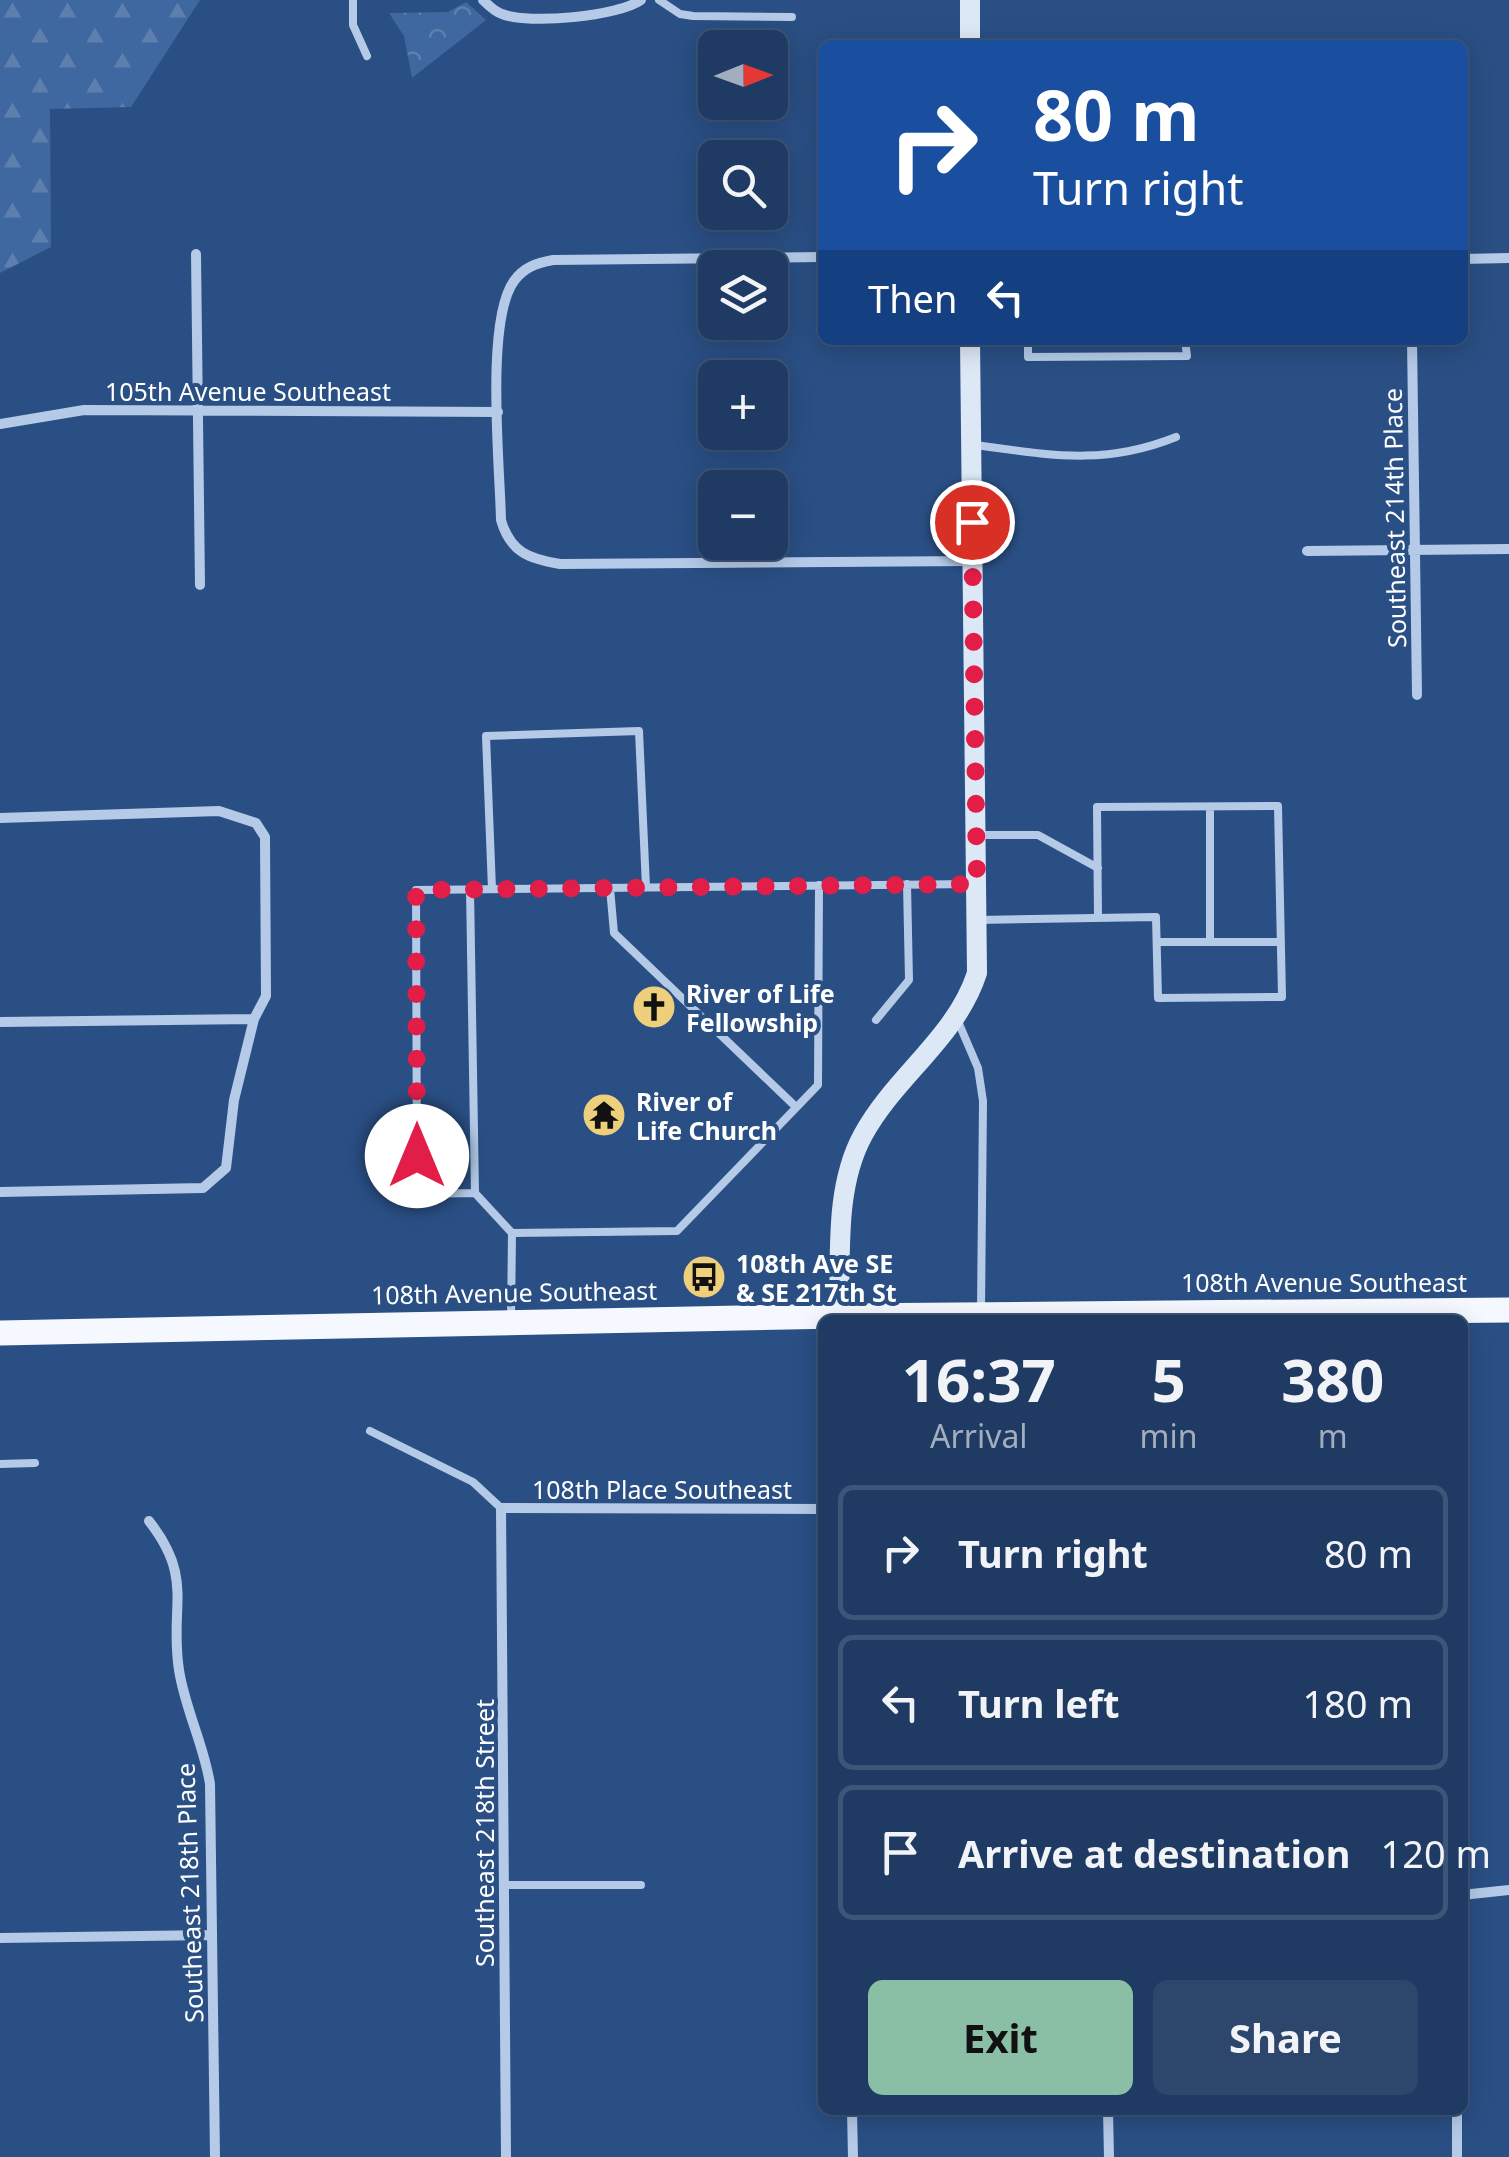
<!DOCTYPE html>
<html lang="en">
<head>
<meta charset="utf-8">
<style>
	body { margin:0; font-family:"Noto Sans",sans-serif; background:#2d466c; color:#f1f3f6; height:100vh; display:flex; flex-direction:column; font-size:38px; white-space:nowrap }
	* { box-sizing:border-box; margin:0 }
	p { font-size:32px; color:#a2adbe }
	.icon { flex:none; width:55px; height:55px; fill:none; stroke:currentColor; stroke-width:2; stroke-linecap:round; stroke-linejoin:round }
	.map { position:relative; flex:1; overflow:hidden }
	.sheet { position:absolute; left:818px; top:1315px; width:650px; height:800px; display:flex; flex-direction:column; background:#203b63; border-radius:15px; box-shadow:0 5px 25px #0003,0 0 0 2px #3d5578 }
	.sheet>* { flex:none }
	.hud { position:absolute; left:818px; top:40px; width:650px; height:305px; border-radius:15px; box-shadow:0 5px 25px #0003,0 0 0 2px #3d5578; background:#1a4fa0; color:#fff; overflow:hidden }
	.needle { width:65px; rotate:89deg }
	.controls { position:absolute; left:698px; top:30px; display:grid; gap:20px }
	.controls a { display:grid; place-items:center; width:90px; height:90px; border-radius:15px; background:#203b63; box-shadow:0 5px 25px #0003,0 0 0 2px #3d5578; font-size:50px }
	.pin { position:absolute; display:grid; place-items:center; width:85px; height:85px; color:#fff; margin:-42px; border:5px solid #fff; border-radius:50%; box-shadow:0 2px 10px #0007 }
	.me { position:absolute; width:110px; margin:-55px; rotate:0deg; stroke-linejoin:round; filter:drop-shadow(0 0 8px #0008) }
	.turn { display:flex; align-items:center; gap:35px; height:210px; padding:0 50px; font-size:45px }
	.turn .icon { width:130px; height:130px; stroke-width:2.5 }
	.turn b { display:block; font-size:70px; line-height:85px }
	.then { display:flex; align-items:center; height:95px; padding:0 50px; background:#0003; gap:20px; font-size:38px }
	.eta { display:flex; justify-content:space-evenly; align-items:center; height:170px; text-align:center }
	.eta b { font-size:60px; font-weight:700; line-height:70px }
	.action { display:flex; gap:20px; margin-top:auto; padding:20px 50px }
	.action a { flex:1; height:115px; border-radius:15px; background:#8abfa5; color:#111; font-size:40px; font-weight:700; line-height:115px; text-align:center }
	.action a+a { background:#2d466c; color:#f1f3f6 }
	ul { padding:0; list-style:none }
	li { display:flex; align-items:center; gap:30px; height:135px; margin:0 20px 15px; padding:0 30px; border:5px solid #3d5578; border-radius:15px }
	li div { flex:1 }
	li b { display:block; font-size:38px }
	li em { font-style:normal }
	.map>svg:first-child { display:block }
	.forest { fill:url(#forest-firs) }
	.park { fill:url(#park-crowns) }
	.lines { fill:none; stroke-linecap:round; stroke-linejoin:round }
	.lane { stroke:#b4cae7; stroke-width:8 }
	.street { stroke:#b4cae7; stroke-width:10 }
	.secondary { stroke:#dde8f6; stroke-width:20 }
	.primary { stroke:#f5f8fe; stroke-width:25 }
	.route { stroke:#e11d48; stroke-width:18; stroke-dasharray:0 32.4 }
	.labels { text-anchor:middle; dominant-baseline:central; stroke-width:8; stroke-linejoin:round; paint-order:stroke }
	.street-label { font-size:25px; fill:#fff; stroke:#2a4f84 }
	.poi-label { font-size:25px; font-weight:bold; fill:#fff; stroke:#2a4f84; text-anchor:start }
</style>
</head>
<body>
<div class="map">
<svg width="1509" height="2157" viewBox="0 0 1509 2157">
	<defs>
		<pattern id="forest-firs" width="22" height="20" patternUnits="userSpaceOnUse" patternTransform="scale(2.5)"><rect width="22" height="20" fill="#3f68a0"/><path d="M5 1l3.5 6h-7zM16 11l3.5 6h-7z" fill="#5c7fae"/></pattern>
		<pattern id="park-crowns" width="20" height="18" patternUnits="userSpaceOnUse" patternTransform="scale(2.5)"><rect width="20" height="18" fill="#3f68a0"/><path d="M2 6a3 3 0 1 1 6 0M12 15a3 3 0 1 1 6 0" fill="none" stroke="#5c7fae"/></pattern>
	</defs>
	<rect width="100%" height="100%" fill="#2a4f84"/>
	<path class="forest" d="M0 0H200L131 107 50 109 51 247 0 273Z"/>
	<path class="park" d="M466 2 486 20 412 78 404 36 389 13 448 12Z"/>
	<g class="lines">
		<path class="lane" d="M353 0V25L367 56
			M659 0 680 14 693 16 792 17
			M1028 340V357L1187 356 1185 340
			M975 445C1050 455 1104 466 1176 437
			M1210 807V942
			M976 835H1038L1098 868
			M610 888 614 933 796 1107
			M470 889 475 1193 512 1233 511 1320
			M492 889 486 736 639 731 646 887
			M978 920 1156 917 1158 998 1282 997 1278 806 1097 807 1098 918
			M1157 942H1281
			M957 1019 978 1068 983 1101 981 1310
			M876 1020 909 980 907 884
			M475 1193 417 1194 416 890 973 884
			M512 1233 677 1231 818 1085 819 885
			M370 1431 473 1482 501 1508
			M0 1464 35 1463
			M504 1885H641"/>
		<path class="street" d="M483 0C488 5 495 12 502 14 529 25 619 16 641 0
			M196 254 200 585
			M822 257 553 260C537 263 524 267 514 281 485 321 500 468 501 520 510 552 529 559 560 564L972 561
			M1462 259 1509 258
			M1412 340 1417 695
			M0 424 84 410 498 412
			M1307 551 1509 549
			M0 818 219 811 256 823 265 837 266 996 254 1019 234 1100 226 1168 203 1188 0 1192
			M0 1022 254 1019
			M149 1521C195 1580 169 1605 179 1670 185 1709 204 1745 210 1784L215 2157
			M1462 1895 1509 1890
			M0 1938 212 1935
			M1462 2052 1463 1895
			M852 2110 853 2157
			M1108 2110 1109 2157
			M1457 2110V2157
			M506 2157 501 1508 822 1509"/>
		<path class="secondary" d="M970 45V0
			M839 1316C841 1257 834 1188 863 1135 895 1076 956 1038 977 973L970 340"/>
		<path class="primary" d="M0 1333 839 1316 1509 1310"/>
	</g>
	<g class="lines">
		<path class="route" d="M417 1156 416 890 977 884 972 522"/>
	</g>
	<defs>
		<symbol id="church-disc" viewBox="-11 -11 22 22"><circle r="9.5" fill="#edcf7c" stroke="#2a4f84"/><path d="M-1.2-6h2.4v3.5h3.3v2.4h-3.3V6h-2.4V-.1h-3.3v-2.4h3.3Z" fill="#111"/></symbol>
		<symbol id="temple-disc" viewBox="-11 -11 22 22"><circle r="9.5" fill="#edcf7c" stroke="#2a4f84"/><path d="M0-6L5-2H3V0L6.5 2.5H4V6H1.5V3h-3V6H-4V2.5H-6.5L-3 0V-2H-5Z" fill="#111"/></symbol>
		<symbol id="bus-disc" viewBox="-11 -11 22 22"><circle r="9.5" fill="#edcf7c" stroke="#2a4f84"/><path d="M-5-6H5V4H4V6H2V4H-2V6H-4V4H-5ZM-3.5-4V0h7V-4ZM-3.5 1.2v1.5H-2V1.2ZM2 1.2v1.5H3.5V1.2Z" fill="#111"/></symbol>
	</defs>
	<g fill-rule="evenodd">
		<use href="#church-disc" x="629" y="982" width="50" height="50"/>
		<use href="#temple-disc" x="579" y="1090" width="50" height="50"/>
		<use href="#bus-disc" x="679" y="1252" width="50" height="50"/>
	</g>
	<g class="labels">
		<g class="street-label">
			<text x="248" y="391">105th Avenue Southeast</text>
			<text transform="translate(1394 518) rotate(-91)">Southeast 214th Place</text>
			<text x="1324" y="1282">108th Avenue Southeast</text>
			<text transform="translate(514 1292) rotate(-1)">108th Avenue Southeast</text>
			<text x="662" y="1489">108th Place Southeast</text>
			<text transform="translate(484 1833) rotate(-90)">Southeast 218th Street</text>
			<text transform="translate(189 1893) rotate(-92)">Southeast 218th Place</text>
		</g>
		<g class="poi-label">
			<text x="686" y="993">River of Life<tspan x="686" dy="29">Fellowship</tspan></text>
			<text x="636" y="1101">River of<tspan x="636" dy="29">Life Church</tspan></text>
			<text x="736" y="1263">108th Ave SE<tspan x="736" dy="29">&amp; SE 217th St</tspan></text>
		</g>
	</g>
</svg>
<div class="controls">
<a><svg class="needle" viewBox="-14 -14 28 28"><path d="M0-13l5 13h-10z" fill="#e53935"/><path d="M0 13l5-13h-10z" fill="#a2adbe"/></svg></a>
<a><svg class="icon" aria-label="search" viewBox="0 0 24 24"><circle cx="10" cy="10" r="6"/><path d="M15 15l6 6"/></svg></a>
<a><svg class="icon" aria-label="layers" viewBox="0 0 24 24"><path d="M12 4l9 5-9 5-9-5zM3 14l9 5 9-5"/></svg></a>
<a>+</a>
<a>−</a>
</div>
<div class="pin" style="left:972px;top:522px;background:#d93025"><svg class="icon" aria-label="arrive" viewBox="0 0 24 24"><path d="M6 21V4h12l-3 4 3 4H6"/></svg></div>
<svg class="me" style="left:417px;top:1156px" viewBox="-20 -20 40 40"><circle r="19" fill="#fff"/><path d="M0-13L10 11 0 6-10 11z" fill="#e11d48"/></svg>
<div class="hud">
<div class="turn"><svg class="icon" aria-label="right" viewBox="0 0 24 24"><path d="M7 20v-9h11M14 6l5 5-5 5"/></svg><div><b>80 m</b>Turn right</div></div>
<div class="then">Then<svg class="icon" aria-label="left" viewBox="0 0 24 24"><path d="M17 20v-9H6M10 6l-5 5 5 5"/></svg></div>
</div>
<section class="sheet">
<div class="eta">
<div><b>16:37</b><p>Arrival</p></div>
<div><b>5</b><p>min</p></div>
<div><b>380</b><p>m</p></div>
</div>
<ul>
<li><svg class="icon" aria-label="right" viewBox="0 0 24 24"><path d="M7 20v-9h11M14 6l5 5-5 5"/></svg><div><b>Turn right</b></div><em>80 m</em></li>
<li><svg class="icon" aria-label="left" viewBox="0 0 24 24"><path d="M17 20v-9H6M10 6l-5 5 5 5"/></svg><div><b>Turn left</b></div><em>180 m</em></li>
<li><svg class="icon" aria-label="arrive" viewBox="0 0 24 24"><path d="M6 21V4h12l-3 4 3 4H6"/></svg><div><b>Arrive at destination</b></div><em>120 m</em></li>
</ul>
<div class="action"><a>Exit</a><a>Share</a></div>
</section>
</div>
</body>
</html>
